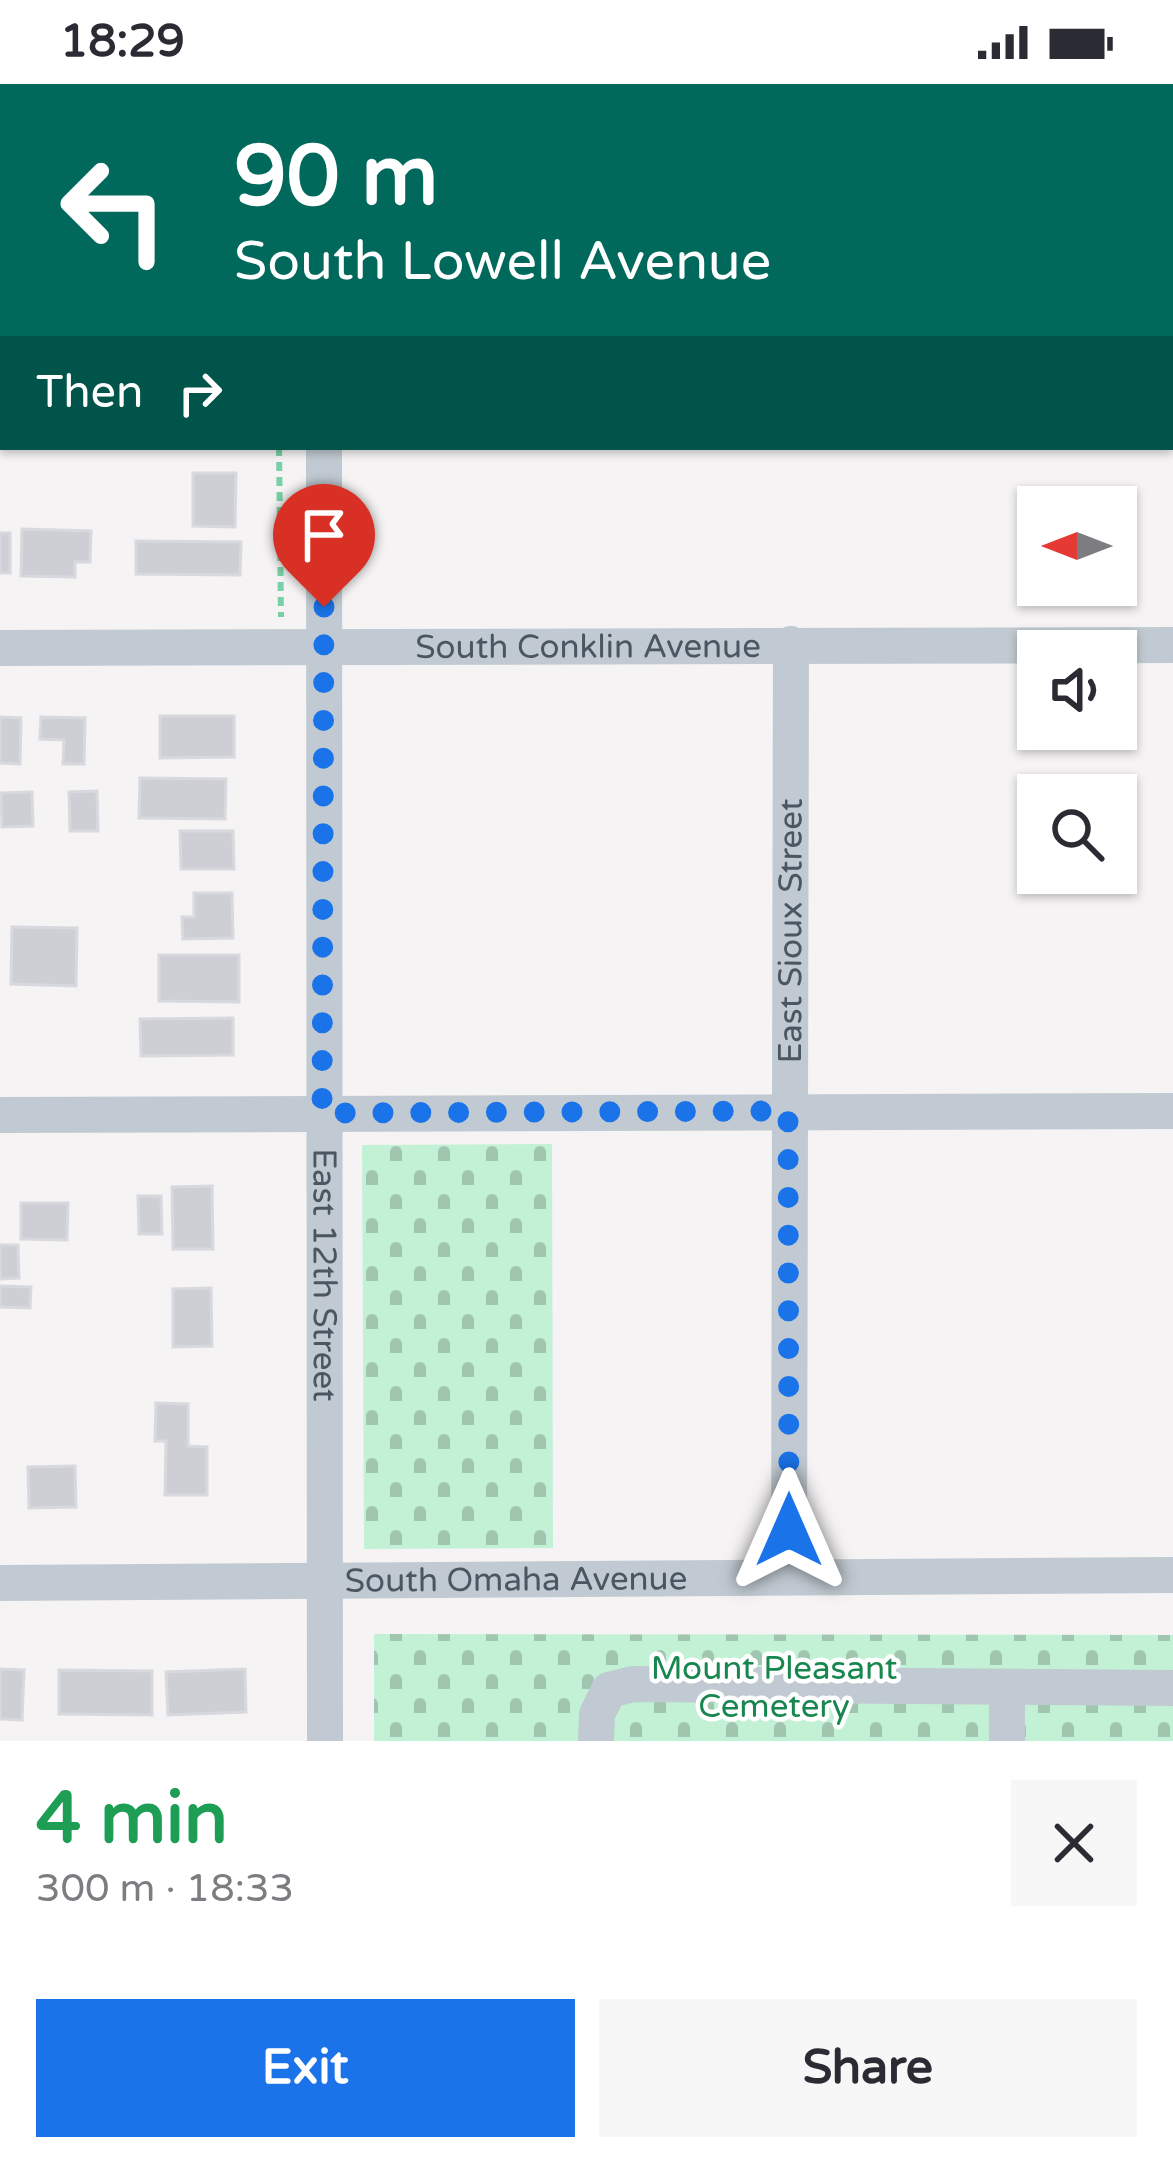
<!DOCTYPE html>
<html lang="en">
<head>
<meta charset="utf-8">
<style>
	body { margin:0; font-family:"Varela Round",sans-serif; background:#f7f7f7; color:#2b2b33; height:100vh; display:flex; flex-direction:column; font-size:45px; white-space:nowrap }
	* { box-sizing:border-box; margin:0 }
	p { font-size:39px; color:#7c7c81 }
	.icon { flex:none; width:66px; height:66px; fill:none; stroke:currentColor; stroke-width:2; stroke-linecap:round; stroke-linejoin:round }
	.map { position:relative; height:1657px; overflow:hidden }
	.details { display:flex; flex-direction:column; background:#fff; flex:1 }
	.details>* { flex:none }
	.hud { position:absolute; left:0px; top:0px; width:1173px; height:366px; box-shadow:0 3px 9px #0004; background:#00695c; color:#fff; overflow:hidden }
	.needle { width:78px; rotate:270deg }
	.tools { position:absolute; left:1017px; top:402px; display:grid; gap:24px }
	.tools a { display:grid; place-items:center; width:120px; height:120px; border-radius:0px; background:#fff; box-shadow:0 3px 9px #0004; font-size:60px }
	.pin { position:absolute; display:grid; place-items:center; width:102px; height:102px; color:#fff; margin:-123px -51px; border-radius:50% 50% 50% 0; rotate:-45deg; box-shadow:0 0 12px #0007 }
	.pin .icon { rotate:45deg }
	.me { position:absolute; width:132px; margin:-66px; rotate:0deg; stroke-linejoin:round; filter:drop-shadow(0 0 9px #0008) }
	.turn { display:flex; align-items:center; gap:42px; height:252px; padding:0 36px; font-size:54px }
	.turn .icon { width:156px; height:156px; stroke-width:2.5 }
	.turn b { display:block; font-size:84px; line-height:102px }
	.then { display:flex; align-items:center; height:114px; padding:0 36px; background:#0003; gap:24px; font-size:45px }
	.round { display:grid; place-items:center; flex:none; width:126px; height:126px; border-radius:0px; background:#f7f7f7 }
	.head { display:flex; align-items:center; justify-content:space-between; height:204px; padding:0 36px }
	h1 { font-size:72px; font-weight:700; line-height:90px; color:#1e9e55 }
	.button { display:flex; gap:24px; margin-top:auto; padding:24px 36px }
	.button a { flex:1; height:138px; border-radius:0px; background:#1a73e8; color:#fff; font-size:48px; font-weight:700; line-height:138px; text-align:center }
	.button a+a { background:#f7f7f7; color:#2b2b33 }
	.status { display:flex; justify-content:space-between; align-items:center; height:84px; padding:0 60px; background:#fff; direction:ltr }
	.status svg { height:33px; fill:currentColor }
	.map>svg:first-child { display:block }
	.cemetery { fill:url(#cemetery-stones) }
	.building { fill:#cdcfd5; stroke:#d7d9de; stroke-width:3 }
	.lines { fill:none; stroke-linecap:round; stroke-linejoin:round }
	.highway-casing { stroke:#7690ad; stroke-width:57 }
	.path { stroke:#7ad0a6; stroke-width:6; stroke-dasharray:9 6; stroke-linecap:butt }
	.minor { stroke:#c1cad2; stroke-width:36 }
	.highway { stroke:#8ba5c1; stroke-width:51 }
	.route { stroke:#1a73e8; stroke-width:21; stroke-dasharray:0 37.8 }
	.labels { text-anchor:middle; dominant-baseline:central; stroke-width:9; stroke-linejoin:round; paint-order:stroke }
	.street-label { font-size:33px; fill:#4a5661; stroke:#fff }
	.park-label { font-size:33px; fill:#17864f; stroke:#fff }
</style>
</head>
<body>
<div class="status"><b>18:29</b><svg viewBox="0 0 49 12"><path d="M0 12V9h3v3zM5 12V6h3v6zM10 12V3h3v9zM15 12V0h3v12zM26 1h20v11H26zM47 4h2v5h-2z"/></svg></div>
<div class="map">
<svg width="1173" height="1657" viewBox="0 0 1173 1657">
	<defs>
		<pattern id="cemetery-stones" width="16" height="16" patternUnits="userSpaceOnUse" patternTransform="scale(3)"><rect width="16" height="16" fill="#c3f1d5"/><path d="M2 7V4a2 2 0 0 1 4 0v3zM10 15v-3a2 2 0 0 1 4 0v3z" fill="#a0c6b0"/></pattern>
	</defs>
	<rect width="100%" height="100%" fill="#f5f3f3"/>
	<path class="cemetery" d="M552 1060 553 1464 364 1465 362 1061Z
		M374 1550 1173 1551V1657H374Z"/>
	<path class="building" d="M193 389H236L235 443 193 442Z
		M22 445 91 447 90 478H75V493L21 492Z
		M0 449H10V489H0Z
		M136 457 241 458 240 491 136 490Z
		M160 632H234V673L160 674Z
		M0 633 21 634 20 680 0 679Z
		M41 633 85 634 84 680H63L64 656 40 655Z
		M140 694 226 695 225 735 139 734Z
		M97 707 98 747H70L69 708Z
		M32 708 33 742 2 743 1 709Z
		M180 747H233L234 785H181Z
		M194 809H232L233 854 183 855 182 833H194Z
		M12 843 77 844 76 902 11 900Z
		M159 871H239V918L159 917Z
		M233 934V971L141 972 140 935Z
		M212 1102 213 1165H173L172 1103Z
		M138 1112H161L162 1150H139Z
		M21 1119H68L67 1156 21 1155Z
		M0 1161H18L19 1194 0 1195Z
		M0 1202 31 1203 30 1224 0 1223Z
		M211 1204 212 1262 173 1263V1205Z
		M156 1319 188 1320V1362L207 1363V1411H165L166 1357H155Z
		M75 1382 76 1423 29 1424 28 1383Z
		M0 1585 24 1586 22 1636 0 1635Z
		M245 1585 246 1628 168 1631 166 1588Z
		M59 1586 152 1587V1631L59 1630Z"/>
	<g class="lines">
		<defs>
			<path id="highway" d="M0 78H3
				M1170 89H1173
				M1170 153H1173
				M0 201 3 200"/>
		</defs>
		<use href="#highway" class="highway-casing"/>
		<path class="path" d="M281 0V3
			M361 0 362 3
			M279 363 281 533"/>
		<g class="minor">
			<path d="M322 0V3"/>
			<path id="s1" d="M324 363 325 1657"/>
			<path id="s2" d="M0 564 1173 561"/>
			<path d="M0 1031 1173 1027"/>
			<path id="s3" d="M789 1492 791 560"/>
			<path id="s4" d="M0 1499 1173 1491"/>
			<path d="M596 1657 597 1630 609 1606 633 1600 1173 1604"/>
			<path d="M1007 1657V1603"/>
		</g>
		<use href="#highway" class="highway"/>
	</g>
	<g class="lines">
		<path class="route" d="M324 523 322 1029 788 1027 789 1446"/>
	</g>
	<g class="labels">
		<g class="street-label">
			<text stroke="none"><textPath href="#s2" startOffset="588">South Conklin Avenue</textPath></text>
			<text stroke="none"><textPath href="#s3" startOffset="645">East Sioux Street</textPath></text>
			<text stroke="none"><textPath href="#s1" startOffset="828">East 12th Street</textPath></text>
			<text stroke="none"><textPath href="#s4" startOffset="516">South Omaha Avenue</textPath></text>
		</g>
		<g class="park-label">
			<text x="774" y="1584">Mount Pleasant<tspan x="774" dy="38">Cemetery</tspan></text>
		</g>
	</g>
</svg>
<div class="tools">
<a><svg class="needle" viewBox="-14 -14 28 28"><path d="M0-13l5 13h-10z" fill="#e53935"/><path d="M0 13l5-13h-10z" fill="#7c7c81"/></svg></a>
<a><svg class="icon" aria-label="sound" viewBox="0 0 24 24"><path d="M4 9h4l5-4v14l-5-4H4zM17 9q2 3 0 6"/></svg></a>
<a><svg class="icon" aria-label="search" viewBox="0 0 24 24"><circle cx="10" cy="10" r="6"/><path d="M15 15l6 6"/></svg></a>
</div>
<div class="pin" style="left:324px;top:523px;background:#d93025"><svg class="icon" aria-label="arrive" viewBox="0 0 24 24"><path d="M6 21V4h12l-3 4 3 4H6"/></svg></div>
<svg class="me" style="left:789px;top:1446px" viewBox="-20 -20 40 40"><path d="M0-17L14 15 0 8-14 15z" fill="#1a73e8" stroke="#fff" stroke-width="4"/></svg>
<div class="hud">
<div class="turn"><svg class="icon" aria-label="left" viewBox="0 0 24 24"><path d="M17 20v-9H6M10 6l-5 5 5 5"/></svg><div><b>90 m</b>South Lowell Avenue</div></div>
<div class="then">Then<svg class="icon" aria-label="right" viewBox="0 0 24 24"><path d="M7 20v-9h11M14 6l5 5-5 5"/></svg></div>
</div>
</div>
<section class="details">
<div class="head"><div><h1>4 min</h1><p>300 m · 18:33</p></div><a class="round"><svg class="icon" aria-label="close" viewBox="0 0 24 24"><path d="M6 6l12 12M18 6L6 18"/></svg></a></div>
<div class="button"><a>Exit</a><a>Share</a></div>
</section>
</body>
</html>
